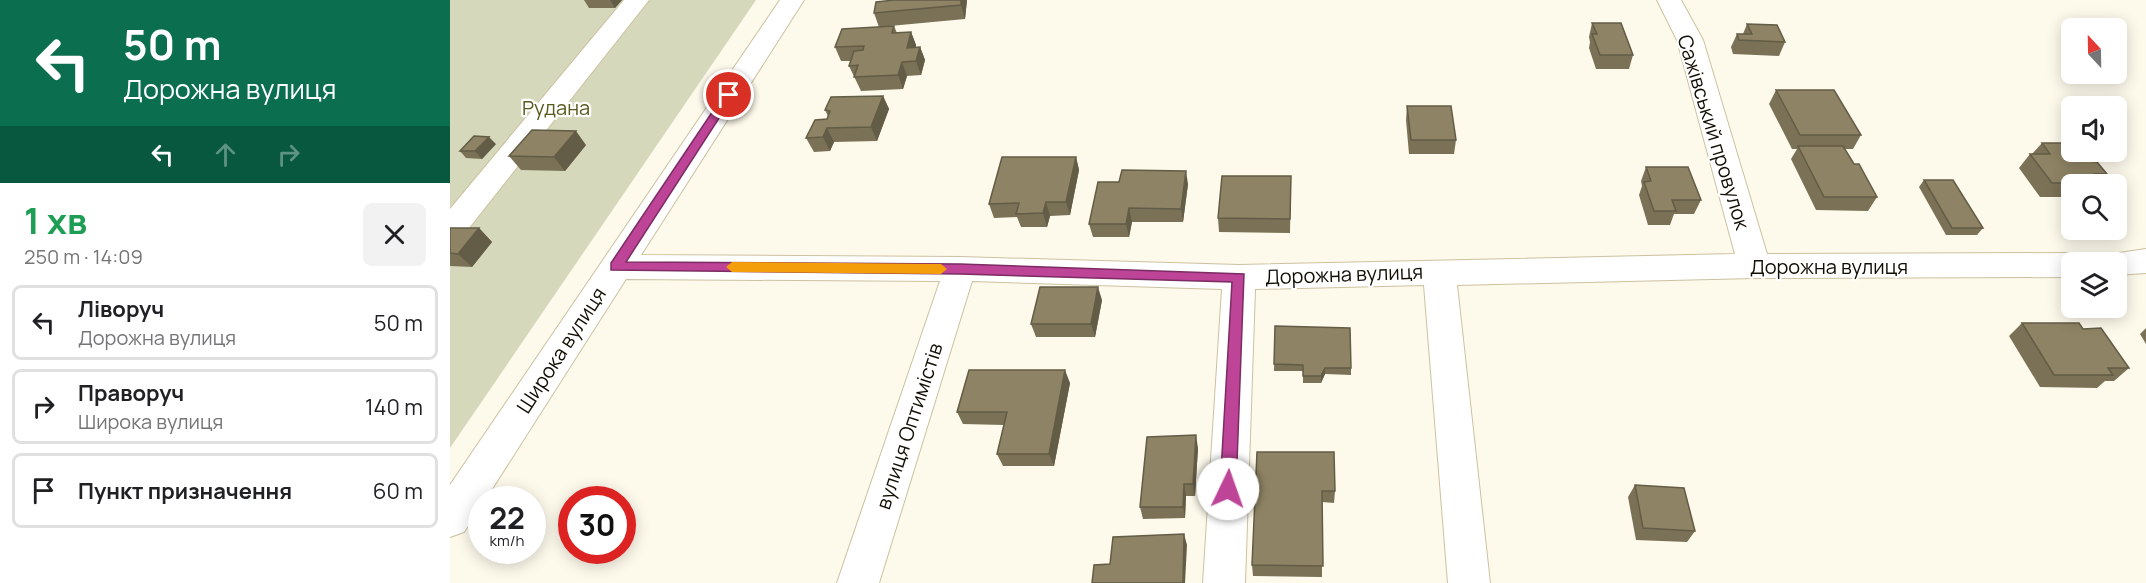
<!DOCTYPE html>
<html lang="uk">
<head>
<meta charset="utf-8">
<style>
	body { margin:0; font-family:Manrope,sans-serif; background:#f2f2f2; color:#202124; height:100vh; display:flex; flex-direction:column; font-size:22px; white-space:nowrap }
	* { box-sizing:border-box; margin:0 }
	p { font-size:20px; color:#757577 }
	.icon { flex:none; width:33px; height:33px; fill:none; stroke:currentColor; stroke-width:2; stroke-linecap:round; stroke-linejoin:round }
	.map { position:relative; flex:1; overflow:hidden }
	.panel { display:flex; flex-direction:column; background:#fff; width:450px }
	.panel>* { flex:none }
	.guide { background:#0b6e4f; color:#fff; overflow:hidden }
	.needle { width:39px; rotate:338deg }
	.buttons { position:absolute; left:1611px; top:18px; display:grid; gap:12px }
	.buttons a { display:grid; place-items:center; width:66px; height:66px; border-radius:9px; background:#fff; box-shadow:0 3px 15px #0003; font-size:30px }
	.speed { position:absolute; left:18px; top:486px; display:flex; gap:12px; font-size:30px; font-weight:700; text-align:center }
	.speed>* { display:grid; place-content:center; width:78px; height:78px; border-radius:50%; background:#fff; box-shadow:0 3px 15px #0003; line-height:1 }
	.speed small { font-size:15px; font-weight:400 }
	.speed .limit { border:9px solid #d22; background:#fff; color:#111 }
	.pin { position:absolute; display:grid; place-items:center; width:51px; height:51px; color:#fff; margin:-26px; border:3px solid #fff; border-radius:50%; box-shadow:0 2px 6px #0007 }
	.me { position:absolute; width:66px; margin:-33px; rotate:3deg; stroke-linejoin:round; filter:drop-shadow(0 0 4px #0008) }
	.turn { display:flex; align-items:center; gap:21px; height:126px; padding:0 24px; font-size:27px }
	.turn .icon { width:78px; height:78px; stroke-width:2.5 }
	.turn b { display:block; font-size:42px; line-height:51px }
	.lanes { display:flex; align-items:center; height:57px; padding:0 24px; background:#0003; justify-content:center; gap:30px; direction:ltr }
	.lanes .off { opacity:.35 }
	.round { display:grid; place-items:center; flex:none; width:63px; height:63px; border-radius:9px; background:#f2f2f2 }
	.overview { display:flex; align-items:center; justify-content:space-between; height:102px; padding:0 24px }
	h1 { font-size:36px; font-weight:700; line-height:45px; color:#1e9e55 }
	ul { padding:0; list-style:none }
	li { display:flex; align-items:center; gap:18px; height:75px; margin:0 12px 9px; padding:0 12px; border:3px solid #e0e0e0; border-radius:9px }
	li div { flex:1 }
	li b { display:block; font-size:22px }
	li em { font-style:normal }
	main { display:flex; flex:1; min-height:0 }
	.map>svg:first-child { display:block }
	.green { fill:#d5d8ba }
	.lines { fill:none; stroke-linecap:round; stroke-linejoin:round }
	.minor-casing { stroke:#ccc1a0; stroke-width:2 }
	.minor { fill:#fff; fill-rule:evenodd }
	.wall { fill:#7a7156 }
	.shaded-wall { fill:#635c46 }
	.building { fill:#8e8364; stroke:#635c46; stroke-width:1.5 }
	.route { fill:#bd4497; stroke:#7b2c62; stroke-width:1.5 }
	.slow { fill:#f59e0b }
	.labels { text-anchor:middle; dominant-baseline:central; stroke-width:4.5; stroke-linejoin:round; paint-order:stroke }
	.park-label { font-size:20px; fill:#585a1e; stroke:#fff }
	.street-label { font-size:20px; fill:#120e04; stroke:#fff }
</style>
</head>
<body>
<main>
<section class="panel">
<div class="guide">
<div class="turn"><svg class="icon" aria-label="left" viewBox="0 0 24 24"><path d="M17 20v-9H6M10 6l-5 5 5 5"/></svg><div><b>50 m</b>Дорожна вулиця</div></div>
<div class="lanes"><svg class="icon" aria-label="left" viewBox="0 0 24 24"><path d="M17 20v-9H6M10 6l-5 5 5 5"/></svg><svg class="icon off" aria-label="ahead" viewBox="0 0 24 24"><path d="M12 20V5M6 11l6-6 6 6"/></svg><svg class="icon off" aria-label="right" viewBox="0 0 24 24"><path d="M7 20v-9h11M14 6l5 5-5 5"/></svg></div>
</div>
<div class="overview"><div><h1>1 хв</h1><p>250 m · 14:09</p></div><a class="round"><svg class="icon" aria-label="close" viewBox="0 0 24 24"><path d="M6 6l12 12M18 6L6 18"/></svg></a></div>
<ul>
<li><svg class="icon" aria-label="left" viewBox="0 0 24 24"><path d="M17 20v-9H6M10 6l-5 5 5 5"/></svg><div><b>Ліворуч</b><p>Дорожна вулиця</p></div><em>50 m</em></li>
<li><svg class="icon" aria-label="right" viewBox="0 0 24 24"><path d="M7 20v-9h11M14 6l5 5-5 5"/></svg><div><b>Праворуч</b><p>Широка вулиця</p></div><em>140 m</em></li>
<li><svg class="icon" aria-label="arrive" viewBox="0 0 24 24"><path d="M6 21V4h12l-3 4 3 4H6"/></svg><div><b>Пункт призначення</b></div><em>60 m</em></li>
</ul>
</section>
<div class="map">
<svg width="1696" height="583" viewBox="0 0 1696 583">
	<rect width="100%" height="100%" fill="#fdf9eb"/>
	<path class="green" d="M0 0H306L0 448Z"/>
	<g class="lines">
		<defs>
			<path id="minor" d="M174 0H199L11 238 0 241V209Z
				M330 0H354L191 255 510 257 789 265 1285 254 1227 40 1207 0H1231L1253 40 1317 254 1622 253 1633 256 1637 262H1622V277L1304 278 1007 285 1040 583H998L974 285 805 289 795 583H753L772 289 522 281 429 583H387L490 281 176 279 35 500H32V505L14 532 0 537V485Z
				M1696 249V273L1666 275V262H1650L1655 255Z"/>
		</defs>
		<use href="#minor" class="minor-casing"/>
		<use href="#minor" class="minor"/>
	</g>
	<path class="wall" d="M134 0H172L165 8H139Z
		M517 0 515 19 429 27 424 13Z
		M1142 23 1183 55 1179 69H1146L1139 48 1140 42 1139 37Z
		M1297 24 1335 42 1329 56 1283 54 1281 47 1287 34H1293Z
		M444 26 447 33 461 32 466 45V47H470L475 60 471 75 457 76 453 89 411 91 399 66 401 61H391L385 47Z
		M1326 90 1411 135 1403 149H1395L1404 164 1427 197 1418 211 1366 210 1341 159 1347 149H1342L1319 104Z
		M433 96 439 109 427 141 384 142 380 151 364 152 356 138 377 119 378 116 375 110Z
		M957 106 1006 140 1004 154H959L956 120Z
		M1592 143 1638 161 1657 174 1650 182 1651 183 1650 184H1622V197H1590L1569 168 1580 154H1582Z
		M46 144 32 159 16 158 10 151Z
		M136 145 115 171 71 170 59 156Z
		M626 157 629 170 620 215 600 216 597 227H571L567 217 544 218 539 204Z
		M1196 167 1251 200 1244 214H1224L1220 225H1198L1189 195 1192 186 1191 181Z
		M841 176 840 233 769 232 768 218Z
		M1474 180 1533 228 1527 235H1496L1469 187Z
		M738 184 733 222H682L679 237H643L639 224Z
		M0 228H29L42 242 22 267 0 266Z
		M652 300 645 337H586L581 324Z
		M1572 323 1633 329 1679 368 1664 381H1655L1647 388 1590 387 1559 336Z
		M825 326 901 368V375L875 374 871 383H853V371H824Z
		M1696 328V344L1690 334Z
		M620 383 604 466H553L547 454 554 425 513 424 507 412Z
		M748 448 745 496H736L735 518 693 519 690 507Z
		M807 452 885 491 884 503 872 502V577L803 576 802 565Z
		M1185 485 1245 531 1237 542 1186 540 1178 497Z"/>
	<path class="shaded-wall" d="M160 0H172L165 8Z
		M511 0H517L515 19 511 5Z
		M461 32 466 45 462 61 457 48Z
		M470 47 475 60 471 75 466 61Z
		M452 62 457 76 453 89 448 75Z
		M433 96 439 109 427 141 421 127Z
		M377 128 384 142 380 151 373 137Z
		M126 131 136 145 115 171 104 157Z
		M39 137 46 144 32 159 25 151Z
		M626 157 629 170 620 215 616 202Z
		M736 171 738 184 733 222 731 209Z
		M596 202 600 216 597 227 593 213Z
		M679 208 682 222 679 237 676 224Z
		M29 228 42 242 22 267 8 254Z
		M648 287 652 300 645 337 641 324Z
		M875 368V374L871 383V376Z
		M615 370 620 383 604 466 599 454Z
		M746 435 748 448 745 496 743 484Z
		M734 484 736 496 735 518 733 507Z
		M734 534 737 545 735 583H733Z"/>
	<path class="building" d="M444 0H511V5L424 13 426 2Z
		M1142 23H1171L1183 55H1150L1142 34H1147Z
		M1297 24 1327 25 1335 42 1289 40 1287 34H1302Z
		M444 26 442 33 461 32 457 48 470 47 466 61 452 62 448 75 404 77 408 65 399 66 404 51 413 50 414 46 385 47 392 29Z
		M1326 90H1384L1411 135H1350Z
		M433 96 421 127 377 128 373 137 356 138 365 120 377 119 380 111 375 110 381 97Z
		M957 106H1001L1006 140H961Z
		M82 130 126 131 104 157 59 156Z
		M24 136 39 137 25 151H10Z
		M1592 143H1622V152H1629L1638 161 1647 162 1657 174H1644L1651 183H1602L1580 154H1600Z
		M1348 146H1393L1404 164H1409L1427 197H1374Z
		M552 157H626L616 202H596L593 213 566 214 569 203 539 204Z
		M1196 167H1238L1251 200H1222L1226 211H1204L1194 182 1201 181Z
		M672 170 736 171 731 209 679 208 676 224H639L648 182H669Z
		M772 176H841L840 219 768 218Z
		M1474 180H1503L1533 228H1502Z
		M0 228H29L8 254 0 253Z
		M590 287H648L641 324H581Z
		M1572 323H1629L1633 329 1651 328 1679 368H1658L1663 375H1604Z
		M825 326 900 328 901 368H875L871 376H853V365L824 364Z
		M519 370H615L599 454H547L557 412H507Z
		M746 435 743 484H734L733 507H690L697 437Z
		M807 452H884L885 491H872L873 566 802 565Z
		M1185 485 1234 488 1245 531 1193 528Z
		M734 534 733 583H642L644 565 660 564 663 537Z"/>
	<path class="route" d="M279 92 284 95 176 262 510 264 794 274 786 489 784 494 778 496 773 494 770 489 782 282 510 274 161 270V263L275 93Z"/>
	<path class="slow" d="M282 262 491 264 497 269 491 274 282 272 276 267Z"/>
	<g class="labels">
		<g class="park-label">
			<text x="106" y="107">Рудана</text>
		</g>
		<g class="street-label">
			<text transform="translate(1264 132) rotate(73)">Сажівський провулок</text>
			<text x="1379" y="266">Дорожна вулиця</text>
			<text transform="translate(894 274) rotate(-2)">Дорожна вулиця</text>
			<text transform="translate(111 350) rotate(-57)">Широка вулиця</text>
			<text transform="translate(459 426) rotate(-72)">вулиця Оптимістів</text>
		</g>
	</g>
</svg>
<div class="buttons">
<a><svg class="needle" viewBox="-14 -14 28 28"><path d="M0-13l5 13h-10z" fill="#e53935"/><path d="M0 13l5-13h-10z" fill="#757577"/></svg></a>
<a><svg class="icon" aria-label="sound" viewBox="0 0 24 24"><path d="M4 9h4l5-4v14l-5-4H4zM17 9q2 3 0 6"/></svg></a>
<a><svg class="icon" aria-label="search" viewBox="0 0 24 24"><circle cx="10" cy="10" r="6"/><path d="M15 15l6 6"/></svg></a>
<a><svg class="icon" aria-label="layers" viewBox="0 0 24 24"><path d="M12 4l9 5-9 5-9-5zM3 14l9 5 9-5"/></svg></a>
</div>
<div class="speed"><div>22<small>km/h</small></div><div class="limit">30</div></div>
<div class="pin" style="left:279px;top:95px;background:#d93025"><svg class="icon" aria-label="arrive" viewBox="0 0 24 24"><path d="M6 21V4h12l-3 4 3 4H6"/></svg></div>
<svg class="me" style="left:778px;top:489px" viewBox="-20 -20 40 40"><circle r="19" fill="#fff"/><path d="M0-13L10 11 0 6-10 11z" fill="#bd4497"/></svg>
</div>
</main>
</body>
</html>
